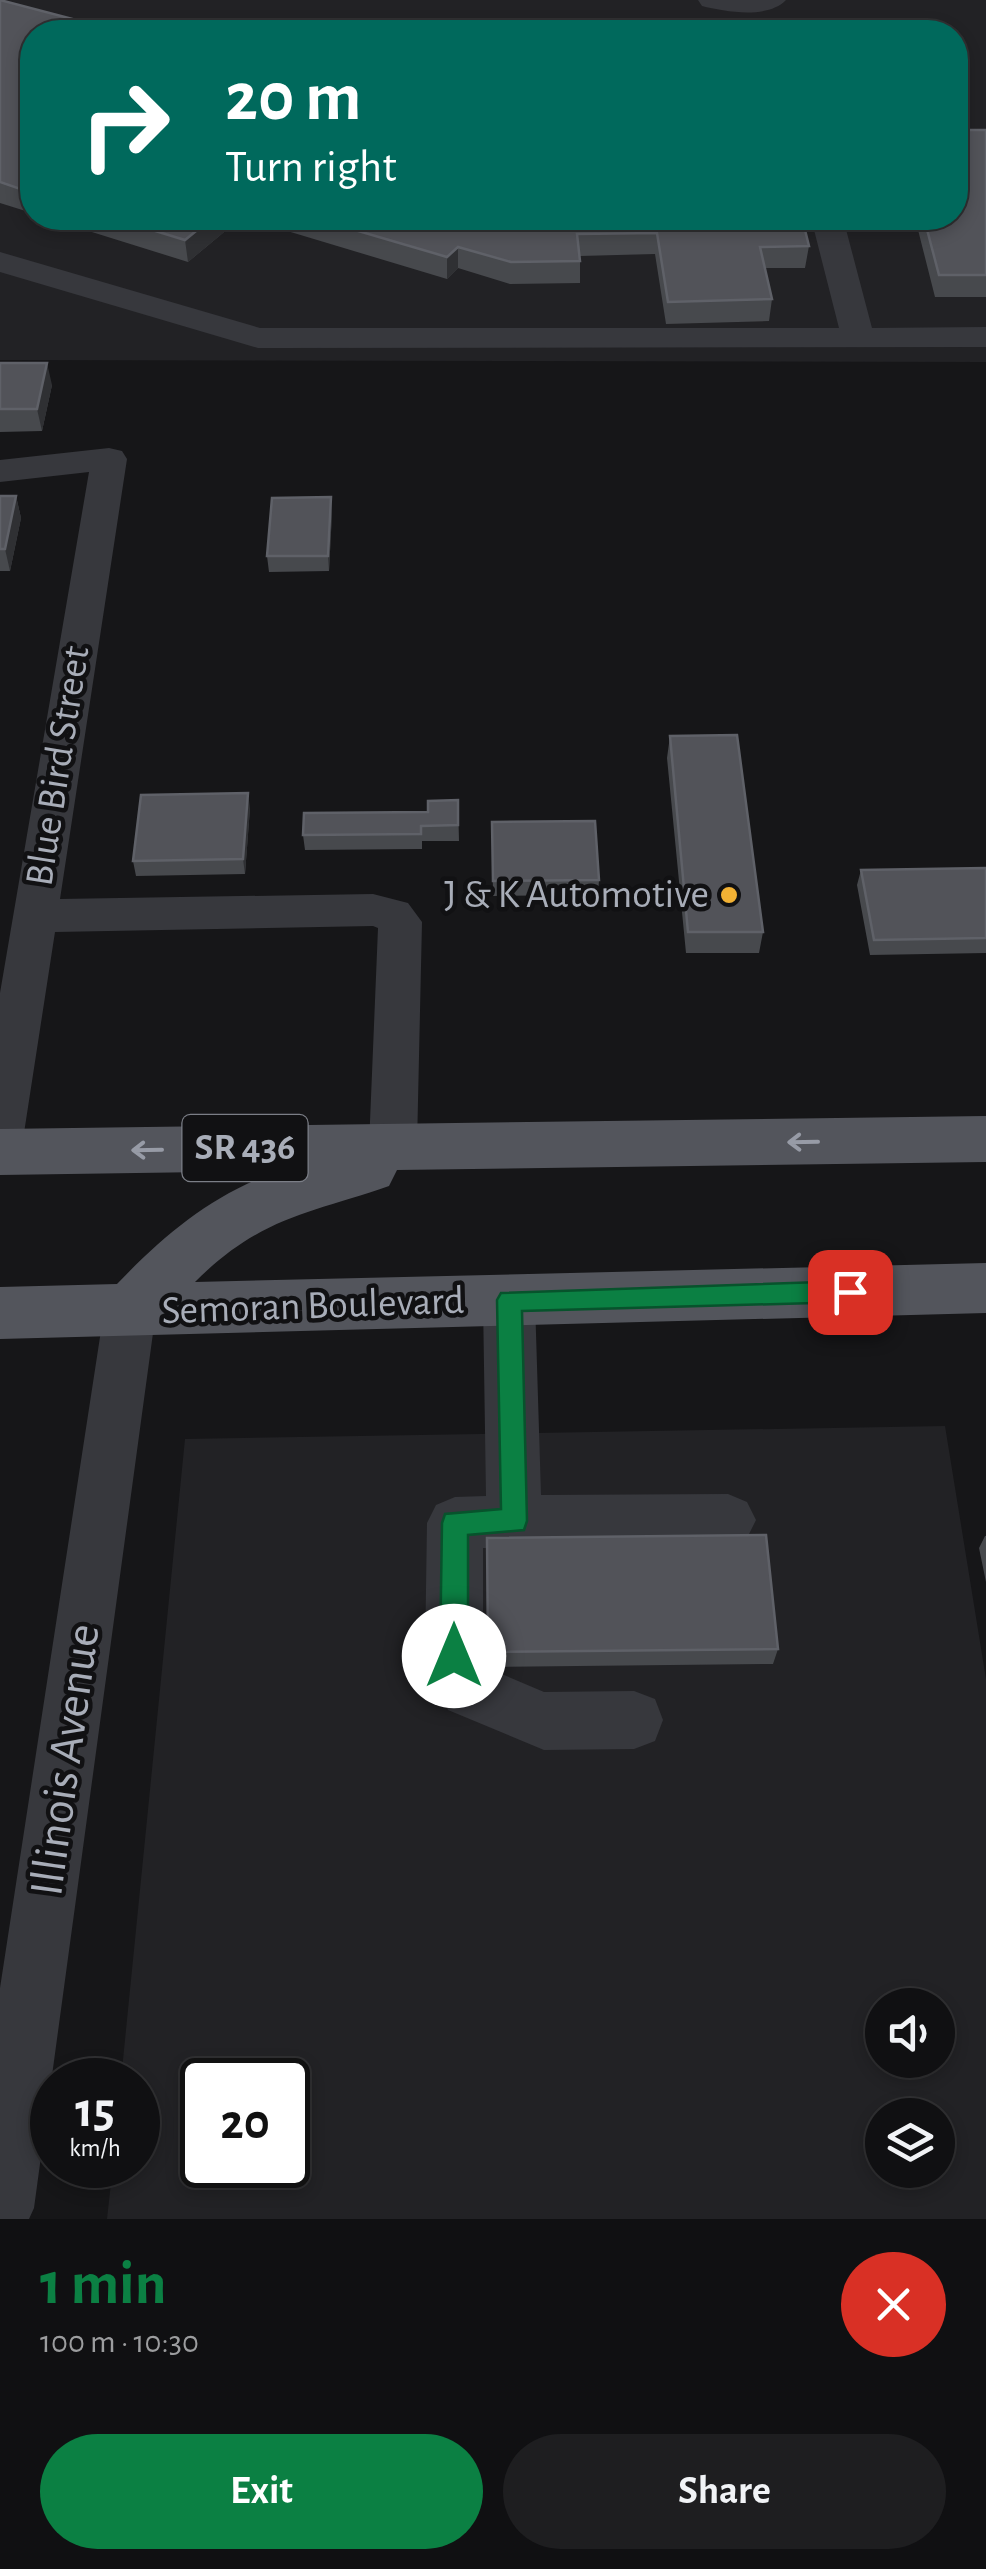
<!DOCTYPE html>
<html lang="en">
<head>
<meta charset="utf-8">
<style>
	body { margin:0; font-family:"Alegreya Sans",sans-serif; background:#1e1e20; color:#f1f3f6; height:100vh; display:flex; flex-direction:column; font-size:38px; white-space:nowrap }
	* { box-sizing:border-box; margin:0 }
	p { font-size:32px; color:#9c9d9f }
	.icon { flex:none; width:55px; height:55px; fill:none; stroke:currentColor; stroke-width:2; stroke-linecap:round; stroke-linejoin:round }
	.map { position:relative; height:2219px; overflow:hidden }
	.panel { display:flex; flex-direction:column; background:#101012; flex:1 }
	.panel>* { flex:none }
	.hud { position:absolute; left:20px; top:20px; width:948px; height:210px; border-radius:40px; box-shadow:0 5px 15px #0003,0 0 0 2px #303032; background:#00695c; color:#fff; overflow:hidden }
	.tools { position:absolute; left:865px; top:1988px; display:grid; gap:20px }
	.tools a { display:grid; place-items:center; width:90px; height:90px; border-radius:50%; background:#101012; box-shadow:0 5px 15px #0003,0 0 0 2px #303032; font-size:50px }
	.speed { position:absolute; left:30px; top:2058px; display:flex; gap:20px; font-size:50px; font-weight:700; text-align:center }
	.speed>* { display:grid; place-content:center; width:130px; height:130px; border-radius:50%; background:#101012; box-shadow:0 5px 15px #0003,0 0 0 2px #303032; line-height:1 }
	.speed small { font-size:25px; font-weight:400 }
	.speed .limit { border:5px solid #111; border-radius:15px; background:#fff; color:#111 }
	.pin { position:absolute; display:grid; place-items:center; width:85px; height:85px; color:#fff; margin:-42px; border-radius:20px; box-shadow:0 5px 15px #0006 }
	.me { position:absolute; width:110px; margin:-55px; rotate:0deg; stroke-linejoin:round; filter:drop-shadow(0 0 8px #0008) }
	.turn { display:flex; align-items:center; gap:35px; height:210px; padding:0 40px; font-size:45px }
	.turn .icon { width:130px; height:130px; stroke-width:2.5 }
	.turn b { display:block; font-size:70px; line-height:85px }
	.round { display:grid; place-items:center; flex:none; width:105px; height:105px; border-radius:52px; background:#1e1e20 }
	.summary { display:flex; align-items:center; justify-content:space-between; height:170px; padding:0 40px }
	h1 { font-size:60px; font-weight:700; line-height:75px; color:#0b8043 }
	.button { display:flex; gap:20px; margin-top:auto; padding:20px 40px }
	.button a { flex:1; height:115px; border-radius:60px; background:#0b8043; color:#fff; font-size:40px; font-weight:700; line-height:115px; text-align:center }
	.button a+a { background:#1e1e20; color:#f1f3f6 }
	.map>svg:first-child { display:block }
	.built { fill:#222225; fill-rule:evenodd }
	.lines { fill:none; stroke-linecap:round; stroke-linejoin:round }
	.minor { fill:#37383d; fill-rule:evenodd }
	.major { fill:#53555c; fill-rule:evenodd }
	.wall { fill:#47494d }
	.shaded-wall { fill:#2f3033 }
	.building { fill:#525359; stroke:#5f6168; stroke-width:2.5 }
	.oneway { stroke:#979ba6 }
	.route { fill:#0b8043; stroke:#07532c; stroke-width:2.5 }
	.poi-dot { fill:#f2b134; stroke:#111113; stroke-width:4 }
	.labels { text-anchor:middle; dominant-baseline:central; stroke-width:9; stroke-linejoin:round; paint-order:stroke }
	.shield { fill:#111113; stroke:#7b7e86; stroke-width:2.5 }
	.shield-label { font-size:38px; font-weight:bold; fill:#a8adb8 }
	.street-label { font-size:40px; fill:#a8adb8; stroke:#111113 }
	.poi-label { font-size:40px; fill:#a8adb8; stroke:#111113; text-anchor:end }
	.near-street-label { font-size:48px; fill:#a8adb8; stroke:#111113 }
</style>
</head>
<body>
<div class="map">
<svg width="986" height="2219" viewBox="0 0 986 2219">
	<rect width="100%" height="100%" fill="#161618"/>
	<path class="built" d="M0 0H986V362L0 360ZM32 32H955V218H32Z
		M945 1426 986 1679V2219H107L113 2165H138V2080H121L185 1439ZM882 2005H938V2060H882ZM202 2080H288V2165H202ZM882 2115H938V2170H882Z"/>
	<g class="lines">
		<path class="minor" d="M698 0H786C768 19 726 12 702 6Z
			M811 218H843L872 328 986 327V347L258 348 0 272V252L260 328H839Z
			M109 448 122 451 127 459 60 899 373 894 408 903 422 922 417 1146 410 1160 393 1166 376 1160 369 1146 378 928 373 926 55 932 24 1133 17 1147 0 1153V993L89 472 0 482V460Z
			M509 1279 527 1285 535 1301 541 1495 728 1494 747 1502 756 1520 747 1538 728 1546 483 1548V1654L490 1669 544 1692 634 1691 655 1699 663 1720 655 1741 634 1749 544 1750 448 1710 425 1655 427 1523 436 1505 455 1497 486 1496 483 1301 491 1285Z
			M130 1289 148 1295 156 1311 34 2208 29 2219H0V1988L104 1311 112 1295Z"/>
		<path class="major" d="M986 1116V1162L397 1170 389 1186C308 1214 260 1217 195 1282L986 1263V1313L0 1339V1287L117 1284C165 1234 212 1195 278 1171L0 1175V1129Z"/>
	</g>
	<path class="wall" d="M0 0 32 32V213L0 203Z
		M986 130V297H935L915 218H955Z
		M47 218H241L188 262Z
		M244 218H802L809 246 805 268H765L772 299 769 321 666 324 655 254 580 256V283L510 284 458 268 447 279Z
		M0 363 52 385 42 431 0 432Z
		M0 496H16L21 518 10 571H0Z
		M332 513 329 571 269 572 267 556Z
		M670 736 763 932 759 953H686L667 758Z
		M458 800 459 841H422V849L305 850 303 835 428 812Z
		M250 808 245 874 136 876 133 861Z
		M492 822 599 880 598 895 493 896Z
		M986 868V953L870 955 857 885 861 870Z
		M985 1536H986V1582L979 1548Z
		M487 1538 778 1649 773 1664 488 1667Z"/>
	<path class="shaded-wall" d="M212 218H241L188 262 185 240Z
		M458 247V268L447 279V257Z
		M47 363 52 385 42 431 37 409Z
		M16 496 21 518 10 571 5 549Z
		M331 497 332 513 329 571 328 556Z
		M248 793 250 808 245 874 243 859Z"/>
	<path class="building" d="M0 0 122 32H32V193L0 182Z
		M955 130H986V275H939L924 218H955Z
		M113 218H212L185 240Z
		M314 218H802L809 246 760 247 772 299 668 302 657 233 577 234 580 261 511 262 458 247 447 257Z
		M0 363H47L37 409H0Z
		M0 496H16L5 549H0Z
		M331 497 328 556H267L272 498Z
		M737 735 763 932H688L670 736Z
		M248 793 243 859 133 861 141 795Z
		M458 800V825L421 826V834L303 835 304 813 428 812V801Z
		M595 821 599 880 493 881 492 822Z
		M986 868V938L874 940 861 870Z
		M766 1535 778 1649 488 1652 487 1538Z"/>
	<defs><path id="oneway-shaft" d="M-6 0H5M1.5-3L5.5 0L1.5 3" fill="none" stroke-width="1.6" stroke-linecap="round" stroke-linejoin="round" transform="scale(2.5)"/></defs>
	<g class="oneway">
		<use href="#oneway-shaft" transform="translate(803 1142) rotate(179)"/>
		<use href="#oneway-shaft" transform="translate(147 1150) rotate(179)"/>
	</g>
	<path class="route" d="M850 1281 862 1292 850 1302 522 1311 527 1521 524 1530 468 1535V1656L463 1665 454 1669 444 1665 440 1656 442 1523 445 1514 501 1509 497 1300 501 1293Z"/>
	<circle class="poi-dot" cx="729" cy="895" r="10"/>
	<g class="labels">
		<rect class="shield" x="182.5" y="1115" width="125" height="66" rx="8"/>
		<g class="shield-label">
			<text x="245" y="1148">SR 436</text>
		</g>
		<g class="street-label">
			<text transform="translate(58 766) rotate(-81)">Blue Bird Street</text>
			<text transform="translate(313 1306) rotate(-2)">Semoran Boulevard</text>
		</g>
		<g class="poi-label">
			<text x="709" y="895">J &amp; K Automotive</text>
		</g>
		<g class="near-street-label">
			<text transform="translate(66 1760) rotate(-82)">Illinois Avenue</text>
		</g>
	</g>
</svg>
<div class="tools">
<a><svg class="icon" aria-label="sound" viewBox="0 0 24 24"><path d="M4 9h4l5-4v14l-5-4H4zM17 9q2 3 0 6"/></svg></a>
<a><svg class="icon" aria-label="layers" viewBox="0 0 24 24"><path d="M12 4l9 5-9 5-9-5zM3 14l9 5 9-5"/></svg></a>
</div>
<div class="speed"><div>15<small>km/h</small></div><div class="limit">20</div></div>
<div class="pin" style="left:850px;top:1292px;background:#d93025"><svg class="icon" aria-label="arrive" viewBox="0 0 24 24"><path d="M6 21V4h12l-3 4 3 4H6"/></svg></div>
<svg class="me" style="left:454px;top:1656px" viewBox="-20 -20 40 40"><circle r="19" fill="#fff"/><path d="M0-13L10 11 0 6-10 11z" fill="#0b8043"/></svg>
<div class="hud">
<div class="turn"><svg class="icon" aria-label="right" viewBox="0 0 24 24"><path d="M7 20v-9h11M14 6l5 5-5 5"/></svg><div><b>20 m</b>Turn right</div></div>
</div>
</div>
<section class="panel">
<div class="summary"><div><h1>1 min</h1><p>100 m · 10:30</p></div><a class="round" style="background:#d93025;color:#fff"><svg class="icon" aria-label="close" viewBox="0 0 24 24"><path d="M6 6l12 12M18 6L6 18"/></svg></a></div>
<div class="button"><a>Exit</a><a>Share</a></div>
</section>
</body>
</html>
